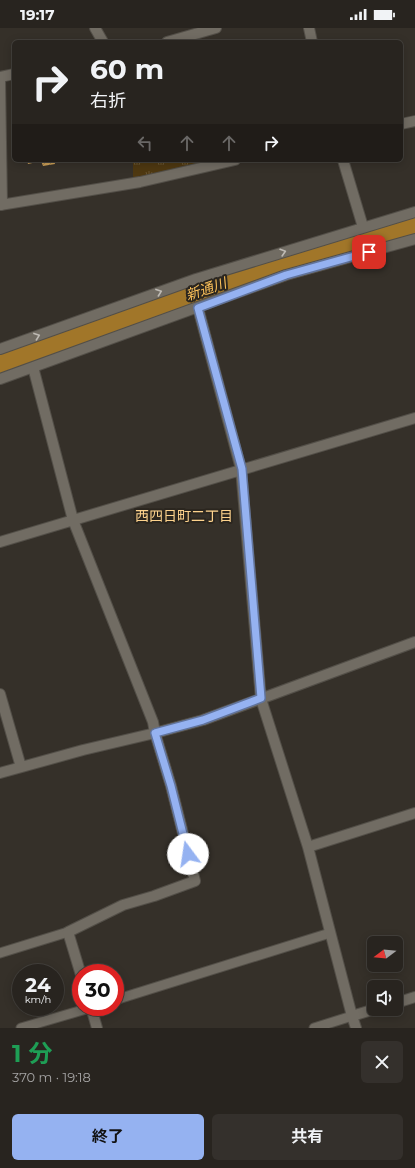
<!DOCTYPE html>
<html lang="ja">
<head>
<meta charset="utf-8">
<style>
	body { margin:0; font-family:Montserrat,"Noto Sans JP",sans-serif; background:#34302c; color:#f1f3f6; height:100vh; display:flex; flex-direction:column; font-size:15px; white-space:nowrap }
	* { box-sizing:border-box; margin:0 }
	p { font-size:13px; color:#a5a4a4 }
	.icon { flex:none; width:22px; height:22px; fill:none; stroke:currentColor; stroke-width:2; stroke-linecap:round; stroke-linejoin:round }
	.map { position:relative; height:1000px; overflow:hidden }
	.drawer { display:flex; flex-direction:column; background:#28241f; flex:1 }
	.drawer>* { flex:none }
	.hud { position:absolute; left:12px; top:12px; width:391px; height:122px; border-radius:6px; box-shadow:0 2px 10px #0003,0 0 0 1px #44413d; background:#28241f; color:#f1f3f6; overflow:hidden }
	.needle { width:26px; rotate:254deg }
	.buttons { position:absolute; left:367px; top:908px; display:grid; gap:8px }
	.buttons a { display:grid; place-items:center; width:36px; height:36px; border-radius:6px; background:#28241f; box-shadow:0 2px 10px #0003,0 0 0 1px #44413d; font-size:20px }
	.speed { position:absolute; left:12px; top:936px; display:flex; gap:8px; font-size:20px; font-weight:700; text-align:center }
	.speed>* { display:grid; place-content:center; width:52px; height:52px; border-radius:50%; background:#28241f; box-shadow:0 2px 10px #0003,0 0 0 1px #44413d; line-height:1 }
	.speed small { font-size:10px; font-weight:400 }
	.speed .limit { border:6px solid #d22; background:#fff; color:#111 }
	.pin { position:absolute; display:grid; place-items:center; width:34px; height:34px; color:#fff; margin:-17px; border-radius:8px; box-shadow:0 2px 6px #0006 }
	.me { position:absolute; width:44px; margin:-22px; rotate:346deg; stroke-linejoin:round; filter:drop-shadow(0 0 3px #0008) }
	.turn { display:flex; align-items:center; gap:14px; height:84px; padding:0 12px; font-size:18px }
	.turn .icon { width:52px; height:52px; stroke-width:2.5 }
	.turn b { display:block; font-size:28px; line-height:34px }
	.lanes { display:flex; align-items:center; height:38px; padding:0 12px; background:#0003; justify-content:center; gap:20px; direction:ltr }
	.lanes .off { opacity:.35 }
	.round { display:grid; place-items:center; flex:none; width:42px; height:42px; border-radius:6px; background:#34302c }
	.overview { display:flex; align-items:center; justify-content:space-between; height:68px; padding:0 12px }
	h1 { font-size:24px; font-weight:700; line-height:30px; color:#1e9e55 }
	.button { display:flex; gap:8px; margin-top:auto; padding:8px 12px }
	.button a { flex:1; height:46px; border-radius:6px; background:#95b2f1; color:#111; font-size:16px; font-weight:700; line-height:46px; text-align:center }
	.button a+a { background:#34302c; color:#f1f3f6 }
	.status { display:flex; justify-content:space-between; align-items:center; height:28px; padding:0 20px; background:#28241f; direction:ltr }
	.status svg { height:11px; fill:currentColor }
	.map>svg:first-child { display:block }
	.park { fill:url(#park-tufts) }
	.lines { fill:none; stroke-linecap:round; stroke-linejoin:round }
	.river { stroke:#a17629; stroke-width:27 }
	.building { fill:url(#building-hatch) }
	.service-casing { stroke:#534f48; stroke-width:11 }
	.minor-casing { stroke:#534f48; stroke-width:12 }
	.service { stroke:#716c63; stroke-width:9 }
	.minor { stroke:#716c63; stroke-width:10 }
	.oneway { stroke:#bebab4 }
	.route-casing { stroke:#61749d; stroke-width:10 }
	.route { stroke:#95b2f1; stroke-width:7 }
	.labels { text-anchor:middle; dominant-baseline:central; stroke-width:4; stroke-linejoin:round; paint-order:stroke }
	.water-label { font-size:14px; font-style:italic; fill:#fcc15a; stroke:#2b261f }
	.neighbourhood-label { font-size:14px; fill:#fed38d; stroke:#2b261f }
</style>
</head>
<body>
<div class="status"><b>19:17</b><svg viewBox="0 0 49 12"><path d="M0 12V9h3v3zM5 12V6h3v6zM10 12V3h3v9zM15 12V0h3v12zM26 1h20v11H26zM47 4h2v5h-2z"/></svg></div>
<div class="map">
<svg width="415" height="1000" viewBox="0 0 415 1000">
	<defs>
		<pattern id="park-tufts" width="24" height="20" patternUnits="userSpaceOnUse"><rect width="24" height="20" fill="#4e3811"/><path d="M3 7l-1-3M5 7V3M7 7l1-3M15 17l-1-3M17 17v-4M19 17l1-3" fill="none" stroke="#675433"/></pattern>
		<pattern id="building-hatch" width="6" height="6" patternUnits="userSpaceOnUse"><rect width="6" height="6" fill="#cda056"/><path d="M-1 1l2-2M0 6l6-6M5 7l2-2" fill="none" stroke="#aa8850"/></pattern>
	</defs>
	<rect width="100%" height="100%" fill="#353029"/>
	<path class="park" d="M133 132H210L133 150Z"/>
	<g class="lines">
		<path class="river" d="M0 333 261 241 415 198"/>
	</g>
	<path class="building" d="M14 111V122H13L11 112Z
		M27 132H54L55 136 43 138 41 133 28 136Z"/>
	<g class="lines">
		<defs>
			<path id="service" d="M0 925 68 904
				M115 972 330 905
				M21 1000 93 979
				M314 1000 352 988"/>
			<path id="minor" d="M95 0 103 14
				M309 0 312 14
				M167 14 216 0
				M0 49 14 46
				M0 50 2 177
				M401 96 415 93
				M343 132 363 199
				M0 177 140 154 235 132
				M198 280 241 441 261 671 308 819 352 988 356 1000
				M0 321 196 251 415 184
				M33 339 73 492 153 694 155 705 171 758 195 853 154 868 123 877 68 904 81 947
				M0 351 286 247 415 211
				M0 514 415 390
				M0 666 21 739
				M0 745 83 722 155 705 203 692 415 614
				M308 819 415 785
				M396 975 415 969
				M91 979 97 1000
				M352 988 375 981"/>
		</defs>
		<use href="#service" class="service-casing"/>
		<use href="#minor" class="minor-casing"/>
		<use href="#service" class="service"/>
		<use href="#minor" class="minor"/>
	</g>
	<defs><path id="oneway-chevron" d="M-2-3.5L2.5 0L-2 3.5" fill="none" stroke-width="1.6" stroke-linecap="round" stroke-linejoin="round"/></defs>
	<g class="oneway">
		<use href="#oneway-chevron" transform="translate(283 224) rotate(-17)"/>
		<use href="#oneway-chevron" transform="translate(159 264) rotate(-20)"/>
		<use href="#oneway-chevron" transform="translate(37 308) rotate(-20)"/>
	</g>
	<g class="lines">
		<defs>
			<path id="route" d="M188 826 171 758 155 705 203 692 261 670 242 441 198 280 286 247 369 224"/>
		</defs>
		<use href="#route" class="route-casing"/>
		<use href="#route" class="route"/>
	</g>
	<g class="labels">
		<g class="water-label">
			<text transform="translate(206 261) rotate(-19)">新通川</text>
		</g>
		<g class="neighbourhood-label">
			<text x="184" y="488">西四日町二丁目</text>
		</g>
	</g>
</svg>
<div class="buttons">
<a><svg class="needle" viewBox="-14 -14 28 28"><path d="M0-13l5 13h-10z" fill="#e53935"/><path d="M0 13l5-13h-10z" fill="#a5a4a4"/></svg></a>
<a><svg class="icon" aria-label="sound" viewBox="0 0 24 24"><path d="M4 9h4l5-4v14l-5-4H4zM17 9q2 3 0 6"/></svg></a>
</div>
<div class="speed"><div>24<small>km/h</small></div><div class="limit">30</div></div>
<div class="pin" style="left:369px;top:224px;background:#d93025"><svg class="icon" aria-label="arrive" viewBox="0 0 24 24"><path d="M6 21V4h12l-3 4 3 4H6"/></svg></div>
<svg class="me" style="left:188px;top:826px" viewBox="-20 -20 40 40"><circle r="19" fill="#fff"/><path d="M0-13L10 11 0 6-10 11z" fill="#95b2f1"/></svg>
<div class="hud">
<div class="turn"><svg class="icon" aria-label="right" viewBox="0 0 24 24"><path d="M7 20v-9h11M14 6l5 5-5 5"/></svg><div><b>60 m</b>右折</div></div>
<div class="lanes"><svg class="icon off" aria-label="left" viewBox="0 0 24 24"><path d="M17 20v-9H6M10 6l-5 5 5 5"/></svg><svg class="icon off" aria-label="ahead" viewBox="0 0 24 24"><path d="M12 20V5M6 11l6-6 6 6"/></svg><svg class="icon off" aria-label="ahead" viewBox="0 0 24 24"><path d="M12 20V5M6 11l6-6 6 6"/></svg><svg class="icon" aria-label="right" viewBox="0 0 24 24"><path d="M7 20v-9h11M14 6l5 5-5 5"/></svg></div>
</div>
</div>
<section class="drawer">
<div class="overview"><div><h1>1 分</h1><p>370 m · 19:18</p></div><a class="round"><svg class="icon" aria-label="close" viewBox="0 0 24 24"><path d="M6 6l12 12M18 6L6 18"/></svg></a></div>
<div class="button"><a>終了</a><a>共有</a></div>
</section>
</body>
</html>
